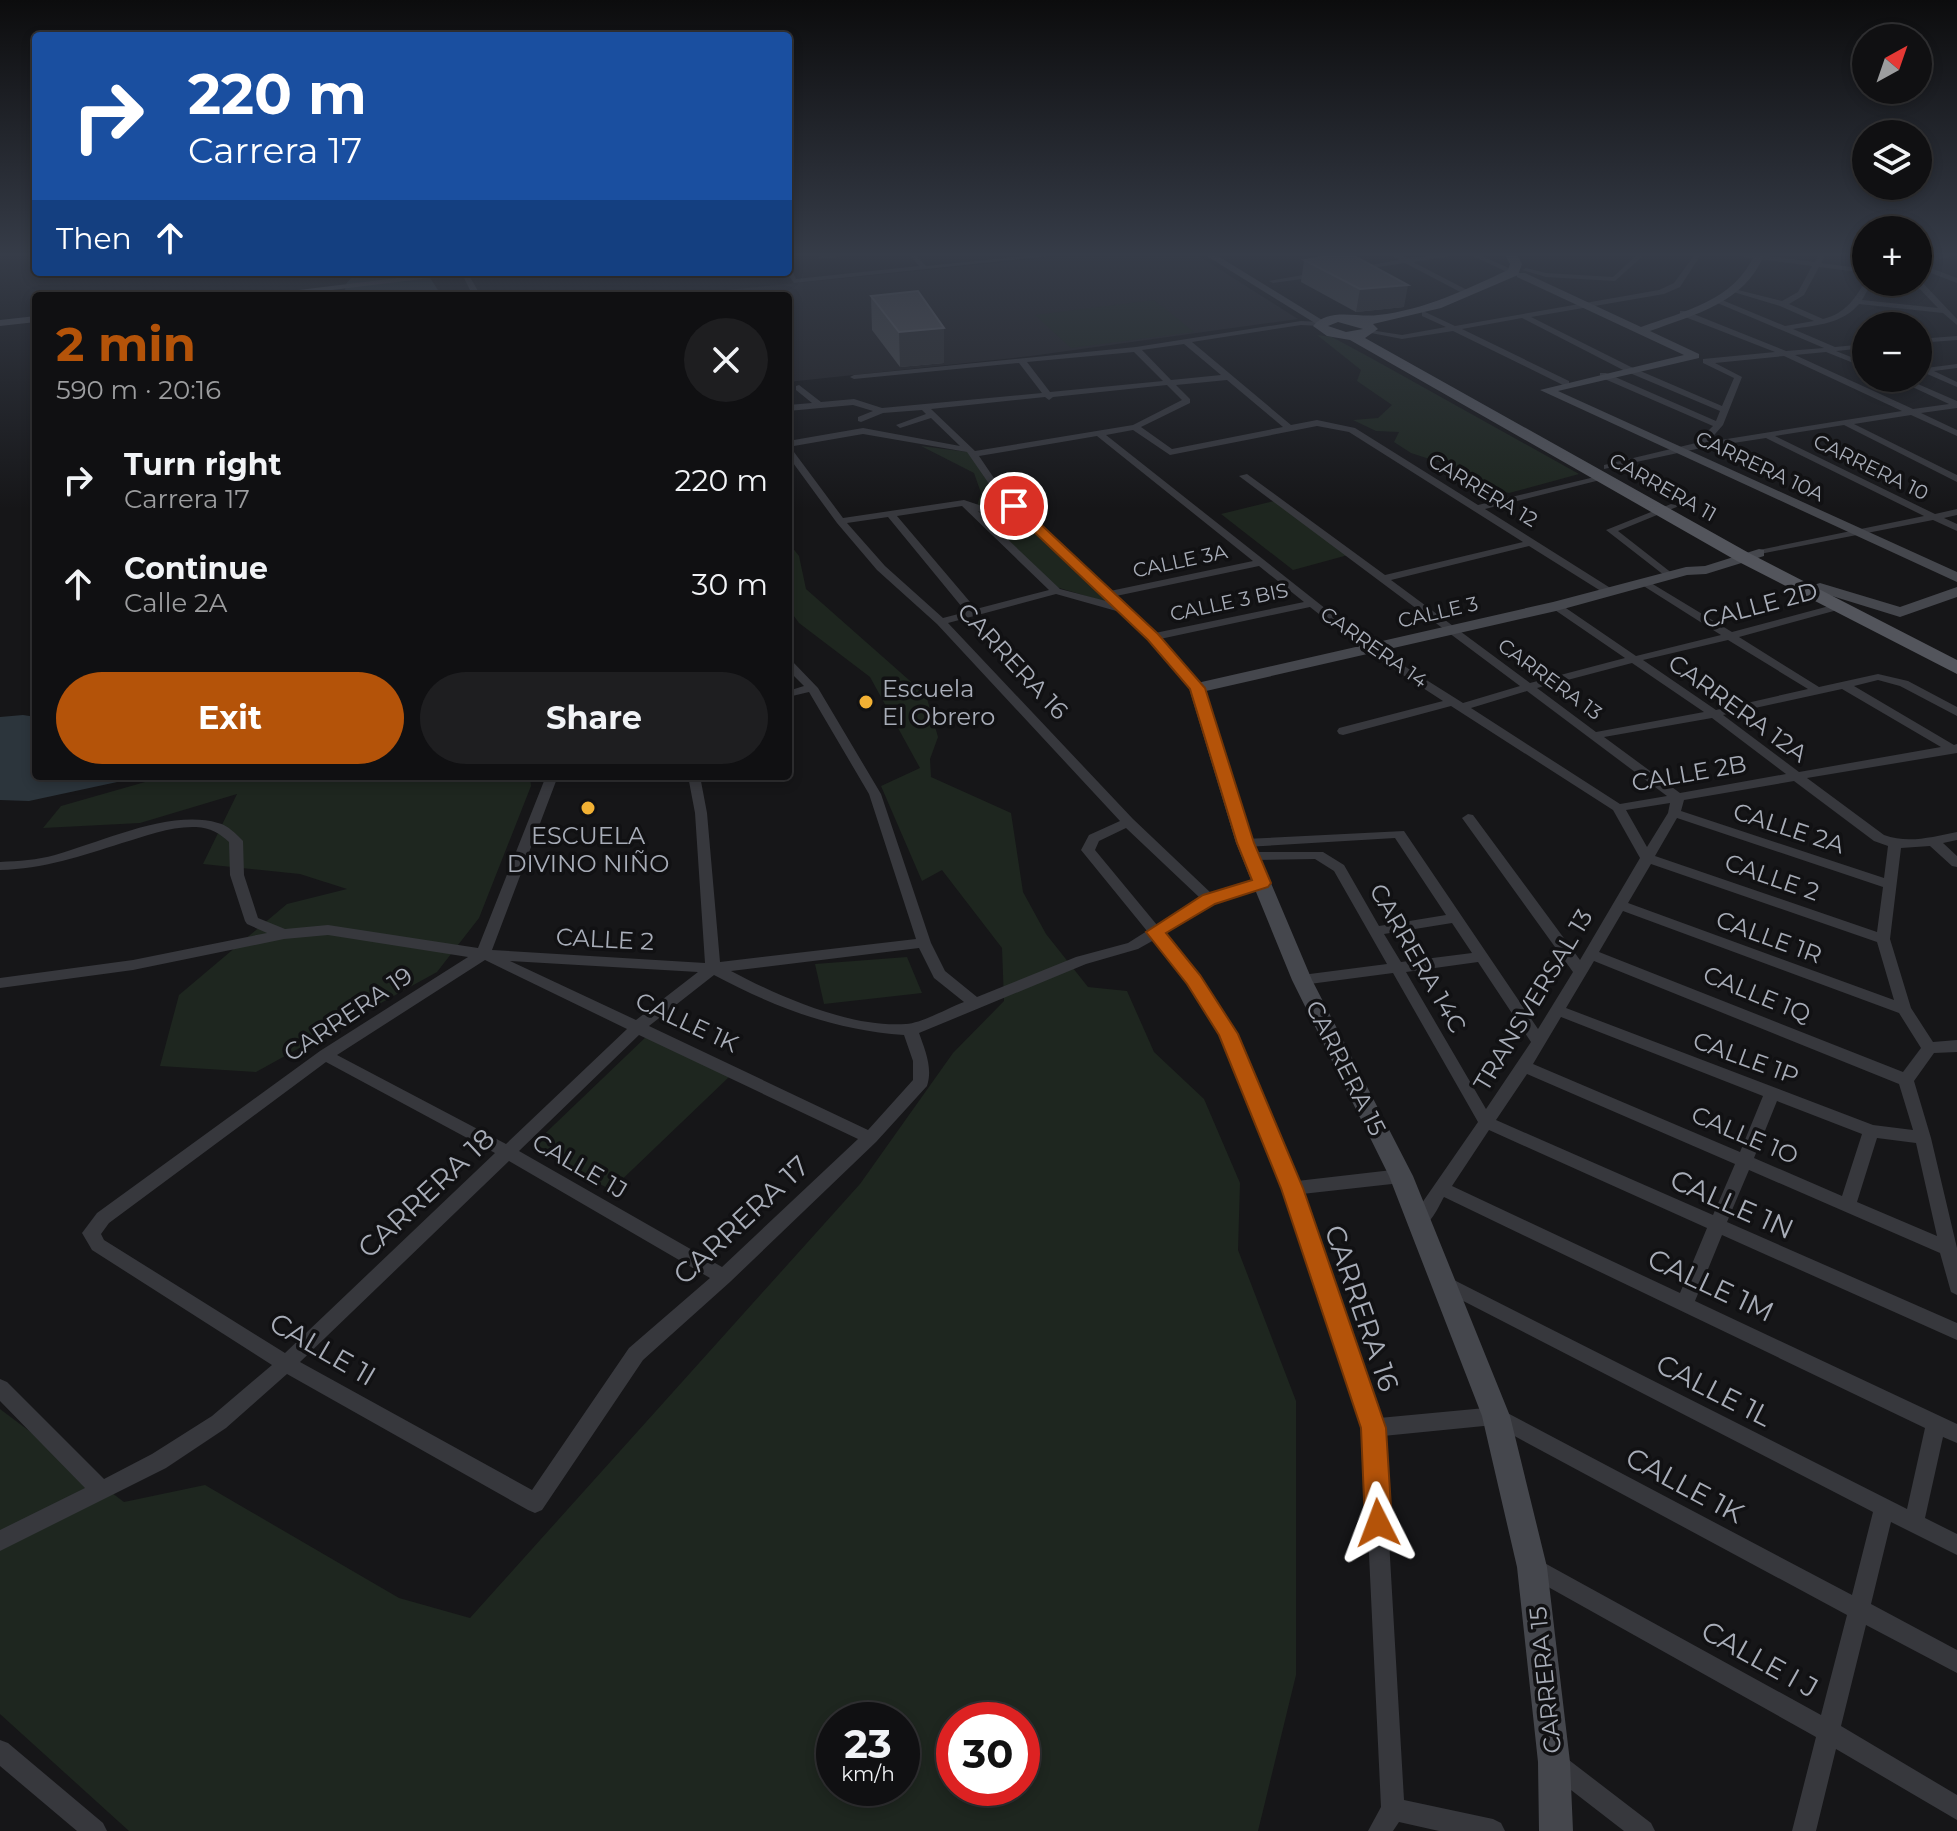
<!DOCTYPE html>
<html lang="en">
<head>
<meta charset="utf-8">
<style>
	body { margin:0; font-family:Montserrat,sans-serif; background:#1e1e20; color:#f1f3f6; height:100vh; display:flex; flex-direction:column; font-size:30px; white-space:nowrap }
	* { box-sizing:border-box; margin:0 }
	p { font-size:26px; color:#9c9d9f }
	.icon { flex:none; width:44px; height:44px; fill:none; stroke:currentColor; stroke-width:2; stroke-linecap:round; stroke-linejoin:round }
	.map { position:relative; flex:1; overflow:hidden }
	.details { position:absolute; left:32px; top:292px; width:760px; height:488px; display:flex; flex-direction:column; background:#101012; border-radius:8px; box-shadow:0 4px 12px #0003,0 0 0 2px #303032 }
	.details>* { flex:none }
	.guide { position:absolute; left:32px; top:32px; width:760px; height:244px; border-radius:8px; box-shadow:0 4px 12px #0003,0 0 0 2px #303032; background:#1a4fa0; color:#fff; overflow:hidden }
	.needle { width:52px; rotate:40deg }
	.tools { position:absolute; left:1852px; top:24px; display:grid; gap:16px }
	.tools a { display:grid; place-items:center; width:80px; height:80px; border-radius:50%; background:#101012; box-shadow:0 4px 12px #0003,0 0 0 2px #303032; font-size:40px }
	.speed { position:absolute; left:816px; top:1702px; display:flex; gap:16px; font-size:40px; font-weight:700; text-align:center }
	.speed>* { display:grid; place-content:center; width:104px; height:104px; border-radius:50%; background:#101012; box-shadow:0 4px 12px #0003,0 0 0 2px #303032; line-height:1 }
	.speed small { font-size:20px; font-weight:400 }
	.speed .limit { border:12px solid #d22; background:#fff; color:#111 }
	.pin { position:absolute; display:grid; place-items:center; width:68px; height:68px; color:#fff; margin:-34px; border:4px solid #fff; border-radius:50%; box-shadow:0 2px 8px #0007 }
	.me { position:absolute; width:88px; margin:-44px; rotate:357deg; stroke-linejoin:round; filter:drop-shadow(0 0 6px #0008) }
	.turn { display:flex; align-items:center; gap:28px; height:168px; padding:0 24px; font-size:36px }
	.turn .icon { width:104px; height:104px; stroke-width:2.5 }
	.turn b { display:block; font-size:56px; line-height:68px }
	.then { display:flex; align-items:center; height:76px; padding:0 24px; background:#0003; gap:16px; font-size:30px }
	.round { display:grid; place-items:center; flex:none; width:84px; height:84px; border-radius:42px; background:#1e1e20 }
	.head { display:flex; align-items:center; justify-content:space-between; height:136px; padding:0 24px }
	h1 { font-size:48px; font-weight:700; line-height:60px; color:#b45309 }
	.cta { display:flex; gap:16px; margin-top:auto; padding:16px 24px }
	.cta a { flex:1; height:92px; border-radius:48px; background:#b45309; color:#fff; font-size:32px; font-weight:700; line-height:92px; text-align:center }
	.cta a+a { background:#1e1e20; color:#f1f3f6 }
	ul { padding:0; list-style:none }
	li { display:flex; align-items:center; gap:24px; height:104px; padding:0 24px }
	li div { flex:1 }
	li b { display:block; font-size:30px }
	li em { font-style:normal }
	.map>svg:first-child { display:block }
	.built { fill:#222225 }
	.green { fill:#1e261f; fill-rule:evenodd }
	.water { fill:#2c353c }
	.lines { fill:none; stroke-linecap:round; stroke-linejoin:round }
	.street { fill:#37383d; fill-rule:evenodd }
	.secondary { fill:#45474d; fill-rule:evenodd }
	.primary { fill:#53555c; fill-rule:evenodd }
	.wall { fill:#47494d }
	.shaded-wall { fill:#2f3033 }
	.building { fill:#525359; stroke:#5f6168; stroke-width:2 }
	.route { fill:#b45309; stroke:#753606; stroke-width:2 }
	.poi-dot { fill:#f2b134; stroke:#111113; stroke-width:3 }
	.labels { text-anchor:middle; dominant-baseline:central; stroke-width:7; stroke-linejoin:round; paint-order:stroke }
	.far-street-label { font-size:20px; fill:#a8adb8; stroke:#111113 }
	.street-label { font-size:24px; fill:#a8adb8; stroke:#111113 }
	.poi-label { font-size:24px; fill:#a8adb8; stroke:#111113; text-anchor:start }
	.near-street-label { font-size:28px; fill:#a8adb8; stroke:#111113 }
</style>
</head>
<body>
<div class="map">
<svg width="1957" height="1831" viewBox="0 0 1957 1831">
	<rect width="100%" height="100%" fill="#161618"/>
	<path class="built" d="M1094 253H1194L1298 319 1031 356 788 382V296H667Z"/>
	<path class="green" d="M1154 300 1194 332 1071 348 1035 315Z
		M1317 335 1332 337 1371 358 1579 474 1509 493 1477 485 1475 474 1411 453 1394 442 1399 432 1376 431 1353 420 1378 418 1392 405 1357 381 1361 370Z
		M921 446 968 452 993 485 1108 599 1106 602 1056 587 976 509 981 493 974 473Z
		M1274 501 1348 555 1293 570 1221 514Z
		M788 542 799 556 806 589 926 695 938 737 930 759 931 777 1011 813 1023 892 1046 934 1088 987 1127 991 1154 1052 1204 1099 1240 1183 1238 1250 1296 1401V1675L1258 1831H129L0 1714V1409L124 1502 205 1485 399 1598 470 1618 860 1184 953 1053 1004 1001 1002 948 942 870 922 881 881 786 920 768 870 677 799 623 788 608ZM834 1720H902V1788H834ZM954 1720H1022V1788H954Z
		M166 776H530L531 786 479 918 437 972 256 1072 160 1066 179 995 287 904 347 889 300 874 203 864 237 794 140 823 43 828 61 806Z
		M907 957 922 993 824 1004 815 964Z
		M649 1034 729 1077 611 1190 531 1147Z"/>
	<path class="water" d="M356 272H426L442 296H344L346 284Z
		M23 715 36 717V776H145L29 801 0 800V717Z"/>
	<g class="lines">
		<path class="street" d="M908 253H914L926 266 1057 253H1078L794 283 786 272H788V268H791L796 279 919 266Z
			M1312 253H1320L1343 266 1337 267Z
			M1388 253H1396L1407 258 1461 253 1458 255 1413 262 1473 293 1466 295 1405 263 1357 270 1353 268 1399 260Z
			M1467 253H1475L1518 272 1511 274Z
			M1639 253H1646L1615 281 1546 277 1522 270 1526 268 1546 273 1613 277Z
			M1696 253H1702L1680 287 1664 294 1531 317 1631 367 1722 406 1734 378 1703 363V359L1775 352 1680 315V311H1686L1786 351 1824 348 1715 302 1722 300 1785 326 1814 321 1780 306 1730 291 1734 289 1782 301 1798 292 1812 266 1731 255 1728 253H1744L1815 262 1820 253H1826L1821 263 1866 269V273L1819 267 1804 295 1789 304 1823 319C1846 313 1854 300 1866 280L1872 282 1862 300 1938 308 1913 282 1920 280 1957 319V325L1943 313 1859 304C1842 324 1817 325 1793 329L1835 347 1866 344V348L1836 351 1866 363V368L1826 352 1795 355 1913 409 1949 404 1893 378H1904L1957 401V408L1921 413 1957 430V436L1911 415 1854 424 1957 475V482L1844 425 1775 436 1935 514 1957 509V515L1944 518 1957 524V531L1933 520 1755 555V551L1759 550 1924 516 1766 438 1701 448 1604 469V465L1696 443 1713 426 1600 377V373H1606L1716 421 1720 411 1625 371 1522 318 1462 329 1569 381V385H1563L1453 331 1402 339 1366 332 1370 330 1402 335 1446 327 1422 316V312H1425L1455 326 1659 290 1674 283ZM1784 356 1902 411 1708 442 1723 425 1742 377 1715 363Z
			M1950 253H1957V255L1920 264 1957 278V283L1918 268V261Z
			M461 272H467L481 296H473Z
			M1320 272 1323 276 1273 283 1269 281Z
			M1301 321 1321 322 1325 324 1321 326 1301 325 1192 342 1291 425 1317 420 1355 428 1478 505 1603 475 1608 478 1485 509 1612 589V593H1604L1529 546 1391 580 1530 683 1625 658 1552 608V604H1560L1636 656 1721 635 1642 585V581L1646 580 1732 632 1833 605H1841V609L1739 637 1819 687 1878 674 1908 681 1957 707V716L1900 686 1878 680 1854 686 1954 745 1957 744V753L1807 778 1884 835C1908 844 1932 837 1957 832V840L1943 843 1957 856V867L1952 866 1930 846 1901 848 1890 939 1911 1008 1933 1042 1957 1040V1052L1934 1053 1914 1081 1931 1138 1957 1248V1295L1951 1292 1940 1253 1749 1170 1727 1222 1957 1323V1340L1722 1235 1695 1301 1957 1424V1443L1943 1437 1925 1518 1957 1534V1555L1891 1522 1871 1604 1957 1650V1673L1866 1625 1841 1726 1957 1795V1820L1836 1749 1816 1831H1792L1816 1737 1525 1574 1522 1567 1525 1560 1532 1557 1539 1560 1821 1715 1847 1615 1494 1425 1383 1436 1404 1800 1493 1819 1501 1823 1505 1831H1439L1399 1822 1393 1831H1368L1381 1807 1363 1428 1284 1188 1221 1035 1189 983 1154 940 1138 949 1086 964 919 1033C925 1050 933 1068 927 1086L876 1142 730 1282 643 1360 542 1510 535 1513 528 1510 287 1374 226 1428 166 1468 0 1551V1530L85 1488 0 1401V1379L7 1382 104 1479 152 1454 212 1416 272 1365 92 1250 82 1233 97 1213 320 1051 468 957 328 935 284 939 133 970 0 988V978L133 960 267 933 247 924 245 921 230 875 229 842C219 833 211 828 196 827 171 826 146 836 122 843 82 856 43 869 0 870V862C19 861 37 860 55 855 102 842 170 809 218 823 228 825 236 834 243 841L244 875 258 918 285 929 328 925 478 948 546 776H558L492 950 705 963 695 813 688 776H700L707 813 720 962 916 939 869 794 809 692 788 697V691L804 686 788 670V660L792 661 818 688 881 794 931 943 945 971 977 997 1076 957 1128 943 1147 931 1081 850 1089 835 1120 821 937 624 877 570 837 523 788 456V447L791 448 843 518 964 500 1021 519 994 491 967 452 863 434 788 447V441L863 428 960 446 931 418 900 428 896 425 926 414 922 410 883 413 861 422 858 421V417L873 411 853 405 788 411V405L812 403 796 390V386L799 385 821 402 854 399 882 408 1042 393 1019 363 854 379 850 377 854 375 1136 347ZM1184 344 1221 375 1171 380 1142 350ZM1134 352 1163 381 1050 392 1027 362ZM1227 380 1283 427 1172 449 1141 427 1190 403V399L1176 385ZM1167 385 1182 400 1133 425 975 451 931 409 1045 397 1049 400 1053 397ZM1317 426 1349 432 1523 542 1385 575 1247 474 1239 476 1520 686 1463 703 1374 647 1106 435 1133 430 1170 455ZM1097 436 1253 561 1110 591 1000 487 979 456ZM962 506 1049 590 976 609 897 516ZM978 511 1031 528 1110 602 1060 589ZM888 517 966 612 943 618 885 566 847 523ZM1259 566 1304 602 1155 633 1116 596ZM1056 594 1120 612 1149 639 1193 690 1197 691 1203 688 1160 639 1310 607 1366 651 1443 701 1339 728 1337 731 1339 734 1343 735 1451 706 1613 810 1640 858 1580 960 1473 815 1468 814 1462 818 1573 972 1538 1029 1404 831 1245 839 1238 843 1245 847 1395 838 1446 915 1379 926 1344 865 1323 852H1251L1244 856 1251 860 1315 859 1334 871 1387 964 1302 975 1295 980 1302 985 1393 973 1478 1122 1413 1216 1410 1221 1413 1226C1429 1231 1437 1209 1444 1197L1925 1428 1907 1509 1452 1279 1446 1276 1440 1279 1437 1284 1440 1289 1873 1512 1852 1595 1496 1407 1379 1418 1302 1194 1401 1183 1407 1181 1409 1176 1407 1171 1401 1169 1297 1181 1236 1034 1199 975 1164 933 1214 902 1267 886 1269 883 1262 879 1212 894 1133 819 948 623ZM1728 640 1808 689 1716 710 1643 660ZM1632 663 1704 712 1596 732 1537 688ZM1842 689 1941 747 1799 772 1723 715ZM1527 691 1667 796 1620 804 1471 708ZM1712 718 1786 774 1680 793 1604 737ZM1794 781 1874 841 1888 846 1884 878 1681 811 1684 800ZM1670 803 1668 813 1647 847 1626 810ZM1677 818 1883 887 1877 932 1655 856ZM1126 828 1200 898 1157 925 1095 850 1099 841ZM1651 864 1877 942 1894 1000 1628 903ZM1623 911 1899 1013 1921 1048 1903 1072 1599 952ZM1452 923 1472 953 1401 962 1384 934ZM919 948 934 978 964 1002C948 1008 922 1023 906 1024 850 1028 780 997 731 971ZM485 960 627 1029 506 1144 337 1055ZM510 961 698 972 636 1020ZM1594 961 1899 1084 1913 1130 1873 1125 1566 1008ZM1478 962 1531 1042 1486 1109 1406 972ZM714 975C776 1008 834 1030 904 1035L913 1061V1080L868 1130 649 1026ZM1561 1017 1763 1096 1740 1152 1533 1064ZM639 1035 858 1139 722 1267 519 1151ZM326 1062 495 1153 285 1353 104 1240 101 1234 109 1223ZM1527 1074 1735 1164 1713 1215 1496 1120ZM1777 1101 1862 1134 1842 1196 1754 1158ZM1489 1130 1707 1228 1680 1293 1452 1186ZM1877 1138 1916 1143 1937 1236 1857 1202ZM509 1161 710 1278 629 1348 532 1490 300 1362Z
			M1957 336V340L1918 343V339Z
			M1957 364V368L1934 371 1957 382V387L1918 370V365L1926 368Z
			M1671 504 1679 506 1618 531 1673 574V578L1669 579 1606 530Z
			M0 1740 8 1743 103 1823 107 1831H77L0 1766Z
			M1557 1753 1565 1757 1651 1823 1655 1831H1624L1549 1773 1545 1765 1549 1757Z"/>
		<path class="secondary" d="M1202 253H1213L1327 323 1318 325Z
			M1755 253H1765C1745 303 1696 314 1650 331L1699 354V358L1558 391 1957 572V582L1540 390 1684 355 1517 277V273H1525L1641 327C1685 311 1736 300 1755 253Z
			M446 272H479L283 296H249Z
			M36 316V322L0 326V320Z
			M1759 549 1764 550V556L1706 574 1687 575 1556 611 1206 691 1254 843 1312 980 1413 1176 1510 1416 1547 1567 1570 1762 1573 1831H1539L1538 1762 1517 1567 1482 1416 1389 1176 1292 980 1236 843 1189 688 1197 683 1553 602 1686 567 1705 566Z
			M1820 583 1900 607 1957 587V597L1900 617 1819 592 1806 595 1798 590Z"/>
		<path class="primary" d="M1504 253H1516L1522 264 1518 275 1441 308 1373 324 1378 329 1365 338 1749 553 1957 660V674L1737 561 1350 340 1327 336 1313 326C1329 307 1357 318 1378 315 1425 310 1467 289 1508 270L1510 264ZM1338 322 1363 329 1346 332 1328 326Z"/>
	</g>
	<path class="wall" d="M1304 260 1404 307 1356 312 1301 282Z
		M871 296 944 363 900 367 872 330Z"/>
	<path class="shaded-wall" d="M819 253H877L819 259Z
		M1408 285 1404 307 1356 312 1360 289Z
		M944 328V363L900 367 899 332Z"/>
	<path class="building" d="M1349 253 1408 285 1360 289 1304 260Z
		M918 291 944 328 899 332 871 296Z"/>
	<linearGradient id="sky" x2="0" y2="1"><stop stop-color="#0c0c0d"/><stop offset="0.5" stop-color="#363c48"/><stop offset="1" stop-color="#363c48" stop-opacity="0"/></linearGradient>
	<rect width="1957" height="509" fill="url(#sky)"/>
	<path class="route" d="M1009 503H1018L1158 634 1205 688 1254 843 1271 883 1268 887 1215 904 1166 933 1200 975 1238 1034 1303 1188 1386 1428 1392 1523 1388 1532 1378 1536 1369 1532 1365 1523 1361 1428 1281 1188 1219 1035 1187 984 1146 932 1203 895 1252 880 1237 843 1190 689 1148 640 1009 508Z"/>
	<g class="poi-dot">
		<circle cx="866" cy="702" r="8"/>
		<circle cx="588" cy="808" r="8"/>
	</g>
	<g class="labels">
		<g class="far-street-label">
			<text transform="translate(1760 466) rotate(25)">CARRERA 10A</text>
			<text transform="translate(1871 467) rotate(26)">CARRERA 10</text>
			<text transform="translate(1663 487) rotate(29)">CARRERA 11</text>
			<text transform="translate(1483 490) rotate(31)">CARRERA 12</text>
			<text transform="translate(1180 561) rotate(-12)">CALLE 3A</text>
			<text transform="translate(1229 602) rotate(-12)">CALLE 3 BIS</text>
			<text transform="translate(1438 612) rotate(-13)">CALLE 3</text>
			<text transform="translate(1374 647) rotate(35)">CARRERA 14</text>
			<text transform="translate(1550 679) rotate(36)">CARRERA 13</text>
		</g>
		<g class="street-label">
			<text transform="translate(1760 605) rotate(-15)">CALLE 2D</text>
			<text transform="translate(1013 661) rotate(47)">CARRERA 16</text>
			<text transform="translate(1738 708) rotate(36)">CARRERA 12A</text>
			<text transform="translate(1689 773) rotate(-10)">CALLE 2B</text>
			<text transform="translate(1789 828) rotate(18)">CALLE 2A</text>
			<text transform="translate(1772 877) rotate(19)">CALLE 2</text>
			<text transform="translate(1769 937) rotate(20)">CALLE 1R</text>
			<text transform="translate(605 939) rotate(3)">CALLE 2</text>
			<text transform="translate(1418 958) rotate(60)">CARRERA 14C</text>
			<text transform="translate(1757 994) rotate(22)">CALLE 1Q</text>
			<text transform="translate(1533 1000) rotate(-59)">TRANSVERSAL 13</text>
			<text transform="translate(348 1014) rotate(-34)">CARRERA 19</text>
			<text transform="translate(687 1022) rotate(25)">CALLE 1K</text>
			<text transform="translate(1746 1058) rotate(20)">CALLE 1P</text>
			<text transform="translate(1346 1068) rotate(63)">CARRERA 15</text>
			<text transform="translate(1745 1135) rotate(23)">CALLE 1O</text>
			<text transform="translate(580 1166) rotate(30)">CALLE 1J</text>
			<text transform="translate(1545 1680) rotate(-96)">CARRERA 15</text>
		</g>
		<g class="poi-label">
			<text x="882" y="688">Escuela<tspan x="882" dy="28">El Obrero</tspan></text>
			<text x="588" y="835" text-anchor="middle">ESCUELA<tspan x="588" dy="28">DIVINO NIÑO</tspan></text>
		</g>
		<g class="near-street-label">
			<text transform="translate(426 1193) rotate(-43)">CARRERA 18</text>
			<text transform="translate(1732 1204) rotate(24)">CALLE 1N</text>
			<text transform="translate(741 1220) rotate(-43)">CARRERA 17</text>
			<text transform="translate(1711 1285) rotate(25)">CALLE 1M</text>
			<text transform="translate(1362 1308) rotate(71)">CARRERA 16</text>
			<text transform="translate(323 1349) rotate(30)">CALLE 1I</text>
			<text transform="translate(1714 1390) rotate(27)">CALLE 1L</text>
			<text transform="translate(1685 1485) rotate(28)">CALLE 1K</text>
			<text transform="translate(1760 1659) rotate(29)">CALLE I J</text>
		</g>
	</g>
</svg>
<div class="tools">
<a><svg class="needle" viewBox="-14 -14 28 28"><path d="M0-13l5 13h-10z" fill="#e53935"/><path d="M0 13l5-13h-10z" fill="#9c9d9f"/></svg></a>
<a><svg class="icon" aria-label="layers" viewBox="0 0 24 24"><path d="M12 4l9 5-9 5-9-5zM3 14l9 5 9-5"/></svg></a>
<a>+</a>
<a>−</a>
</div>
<div class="speed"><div>23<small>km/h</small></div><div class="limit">30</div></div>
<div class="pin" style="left:1014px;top:506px;background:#d93025"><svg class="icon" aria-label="arrive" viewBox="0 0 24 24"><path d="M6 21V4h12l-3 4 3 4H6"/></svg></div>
<svg class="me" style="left:1378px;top:1523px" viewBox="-20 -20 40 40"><path d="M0-17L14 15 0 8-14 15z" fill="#b45309" stroke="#fff" stroke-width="4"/></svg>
<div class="guide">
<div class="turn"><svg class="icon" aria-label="right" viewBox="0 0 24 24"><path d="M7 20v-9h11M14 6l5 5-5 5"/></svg><div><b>220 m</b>Carrera 17</div></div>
<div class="then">Then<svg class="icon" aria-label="ahead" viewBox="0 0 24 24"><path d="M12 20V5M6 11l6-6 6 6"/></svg></div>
</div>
<section class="details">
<div class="head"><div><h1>2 min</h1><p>590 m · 20:16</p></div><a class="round"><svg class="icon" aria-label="close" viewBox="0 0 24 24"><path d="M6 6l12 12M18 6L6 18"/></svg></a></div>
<ul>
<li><svg class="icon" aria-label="right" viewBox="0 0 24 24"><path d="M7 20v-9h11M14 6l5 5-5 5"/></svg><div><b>Turn right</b><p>Carrera 17</p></div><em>220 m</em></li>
<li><svg class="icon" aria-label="ahead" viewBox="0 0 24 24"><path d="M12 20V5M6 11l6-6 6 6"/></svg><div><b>Continue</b><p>Calle 2A</p></div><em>30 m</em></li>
</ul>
<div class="cta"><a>Exit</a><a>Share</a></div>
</section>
</div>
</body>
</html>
